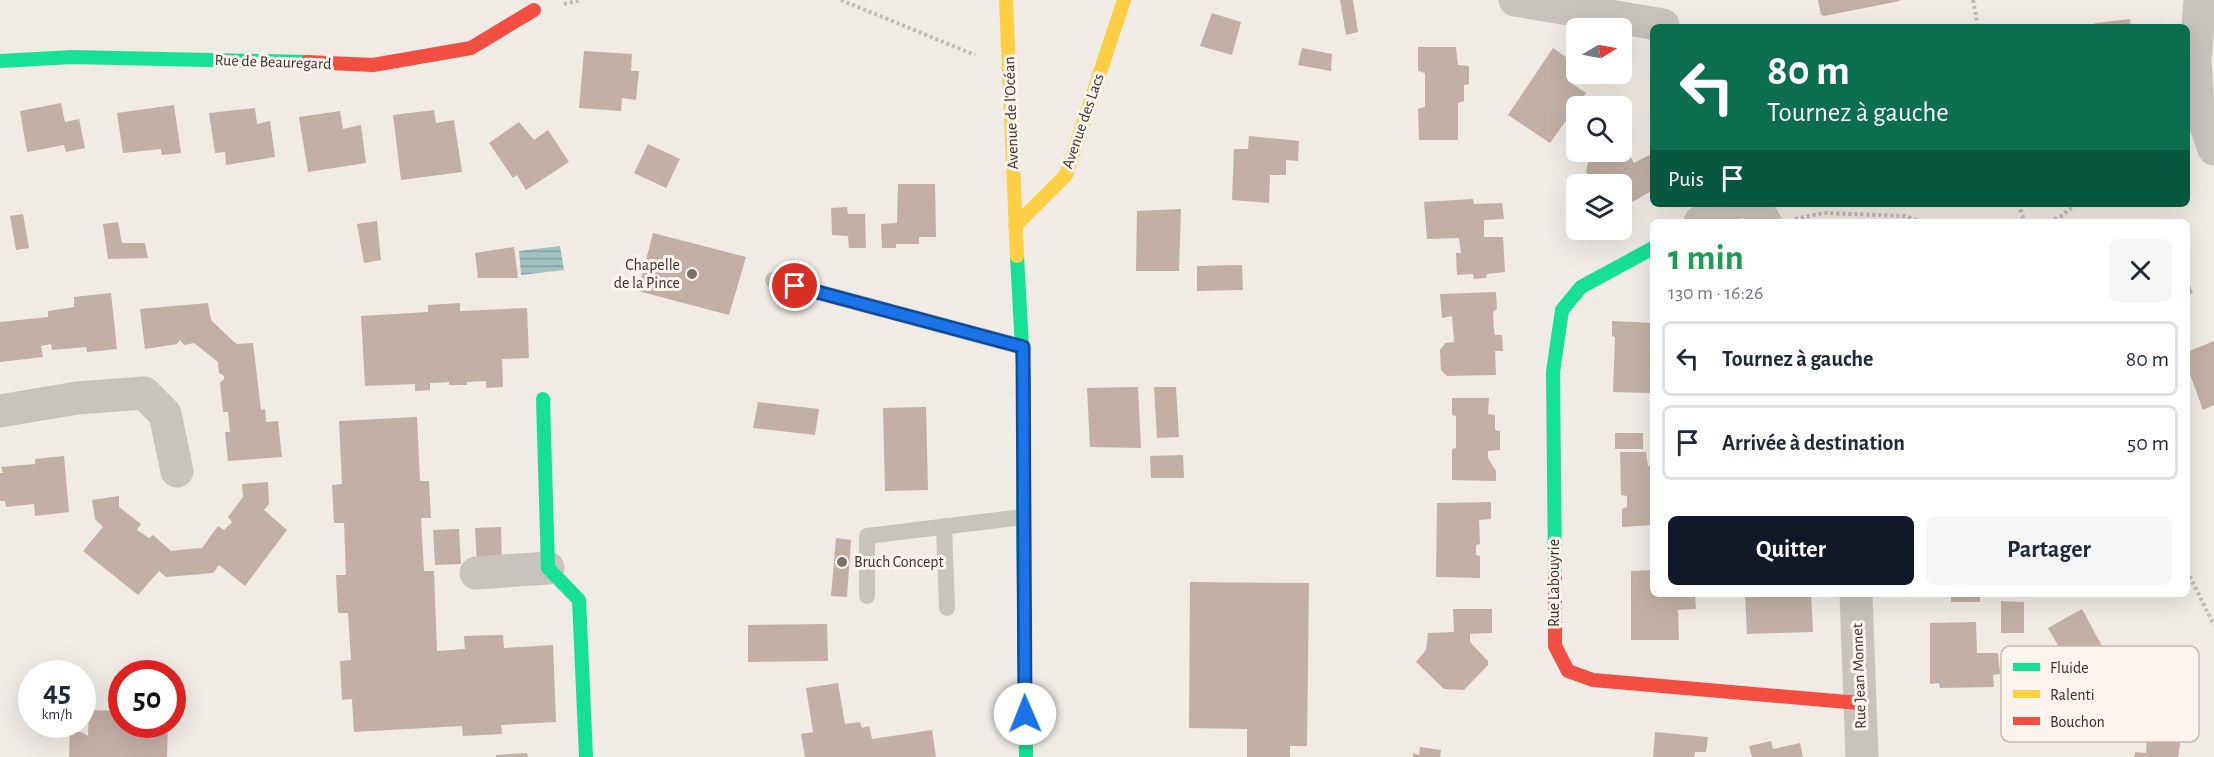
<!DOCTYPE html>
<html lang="fr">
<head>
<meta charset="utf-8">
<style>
	body { margin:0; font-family:"Alegreya Sans",sans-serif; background:#f6f6f7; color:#1f2937; height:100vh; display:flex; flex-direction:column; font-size:22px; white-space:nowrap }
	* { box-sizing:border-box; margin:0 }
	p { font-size:20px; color:#747a83 }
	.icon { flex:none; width:33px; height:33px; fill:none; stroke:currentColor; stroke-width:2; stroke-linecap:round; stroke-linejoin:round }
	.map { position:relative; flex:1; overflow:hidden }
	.sheet { position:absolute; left:1650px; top:219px; width:540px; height:378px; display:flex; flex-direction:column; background:#fff; border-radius:9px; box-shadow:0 6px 24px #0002 }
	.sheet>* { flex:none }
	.banner { position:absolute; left:1650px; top:24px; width:540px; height:183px; border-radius:9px; box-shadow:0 6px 24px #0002; background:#0b6e4f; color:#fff; overflow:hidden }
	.needle { width:39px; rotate:80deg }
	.buttons { position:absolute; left:1566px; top:18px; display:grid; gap:12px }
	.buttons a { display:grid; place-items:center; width:66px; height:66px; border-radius:9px; background:#fff; box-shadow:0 6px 24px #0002; font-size:30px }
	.speed { position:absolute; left:18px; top:660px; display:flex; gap:12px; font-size:30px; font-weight:700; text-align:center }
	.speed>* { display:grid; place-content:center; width:78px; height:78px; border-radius:50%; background:#fff; box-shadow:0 6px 24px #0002; line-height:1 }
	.speed small { font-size:15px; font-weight:400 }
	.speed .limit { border:9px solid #d22; background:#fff; color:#111 }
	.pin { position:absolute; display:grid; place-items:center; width:51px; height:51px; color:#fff; margin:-26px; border:3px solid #fff; border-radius:50%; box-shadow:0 2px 6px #0007 }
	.me { position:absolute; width:66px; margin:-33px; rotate:359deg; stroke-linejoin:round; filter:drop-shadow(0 0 4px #0008) }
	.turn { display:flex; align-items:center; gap:21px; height:126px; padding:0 18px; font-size:27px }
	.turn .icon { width:78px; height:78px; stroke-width:2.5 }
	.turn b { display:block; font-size:42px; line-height:51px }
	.then { display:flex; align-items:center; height:57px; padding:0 18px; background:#0003; gap:12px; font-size:22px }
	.round { display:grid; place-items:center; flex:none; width:63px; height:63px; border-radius:9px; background:#f6f6f7 }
	.overview { display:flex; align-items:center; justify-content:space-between; height:102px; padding:0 18px }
	h1 { font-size:36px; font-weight:700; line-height:45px; color:#1e9e55 }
	.cta { display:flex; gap:12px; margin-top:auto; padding:12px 18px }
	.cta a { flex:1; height:69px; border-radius:9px; background:#111827; color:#fff; font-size:24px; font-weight:700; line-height:69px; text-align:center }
	.cta a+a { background:#f6f6f7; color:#1f2937 }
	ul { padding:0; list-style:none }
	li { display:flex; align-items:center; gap:18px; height:75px; margin:0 12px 9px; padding:0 6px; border:3px solid #e0e1e3; border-radius:9px }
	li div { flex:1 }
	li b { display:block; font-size:22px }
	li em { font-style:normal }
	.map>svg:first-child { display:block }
	.water { fill:url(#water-rules) }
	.building { fill:#c3afa7 }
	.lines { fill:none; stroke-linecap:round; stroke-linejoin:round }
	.path { stroke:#c2bbb6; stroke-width:4; stroke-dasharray:3 3; stroke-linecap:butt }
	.lane { stroke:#c9c3be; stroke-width:16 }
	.street { stroke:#c9c3be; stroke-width:33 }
	.fast { stroke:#16e098; stroke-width:14 }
	.slow { stroke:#ffcf43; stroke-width:14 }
	.jam { stroke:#f24e42; stroke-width:14 }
	.route-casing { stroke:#114b97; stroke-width:15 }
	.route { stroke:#1a73e8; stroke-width:10 }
	.poi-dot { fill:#7a716c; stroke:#fbf5ee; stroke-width:2 }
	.labels { text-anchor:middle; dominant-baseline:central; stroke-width:6; stroke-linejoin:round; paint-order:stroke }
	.street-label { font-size:16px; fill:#3b302b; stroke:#fbf5ee }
	.poi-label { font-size:16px; fill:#3b302b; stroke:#fbf5ee; text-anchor:end }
	.key { fill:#fbf5ee; stroke:#c1bab4; stroke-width:1.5 }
	.key-label { font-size:16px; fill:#3b302b }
</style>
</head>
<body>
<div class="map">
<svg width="2214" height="757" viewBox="0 0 2214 757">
	<defs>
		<pattern id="water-rules" width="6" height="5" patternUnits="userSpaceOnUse" patternTransform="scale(1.5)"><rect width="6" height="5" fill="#a1c2c1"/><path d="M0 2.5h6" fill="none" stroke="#849e9d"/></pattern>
	</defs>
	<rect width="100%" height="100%" fill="#f0ebe5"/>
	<path class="water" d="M560 246 564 270 521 275 519 251Z"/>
	<path class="building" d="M1340 0H1353L1358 32 1346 35Z
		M1818 0H1899L1900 1 1824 16 1821 15Z
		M1212 13 1241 22 1232 55 1200 46Z
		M2130 19 2131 27H2095V23Z
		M1418 47H1456L1458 65 1469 66V84L1464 85V101L1458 103V140H1419L1418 109 1425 107V73L1418 71Z
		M1302 48 1332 54 1331 71 1298 65Z
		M1553 48 1576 64 1578 74 1571 83 1586 93 1550 143 1508 115Z
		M584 51 632 54 631 71H639L636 100 622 98 621 111 579 108Z
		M61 103 65 122 79 119 85 148 66 152 64 145 27 152 20 111Z
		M174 105 181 153 162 155 161 149 123 153 117 113Z
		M255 108 257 124 270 121 275 157 226 165 225 152 215 153 209 113Z
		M434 110 436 123 454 120 462 172 401 180 393 115Z
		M340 111 343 129 361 125 366 163 308 172 299 117Z
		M519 122 534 140 548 130 569 162 526 190 517 175 513 178 489 143Z
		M1249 136 1299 141 1298 161 1286 160V175H1270L1269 203 1232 200 1234 149H1248Z
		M1622 142 1634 163 1649 155 1653 161V190L1622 208V184H1594L1586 172 1590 154 1595 152H1622Z
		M648 144 680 159 666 188 634 173Z
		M898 184H935L936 237H919V244H896V248H882L881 224 897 223Z
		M1473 199 1474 204 1502 203 1504 219 1484 220V237H1503L1505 272 1487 274 1486 278 1474 279 1473 274 1457 275 1456 253H1461L1459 238 1427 239 1424 202Z
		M847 207 848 214H865L866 248H849L848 236 832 235 831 208Z
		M1181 209 1179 271H1136L1137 211Z
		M23 214 29 248 16 250 10 216Z
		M377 221 381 260 364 263 357 224Z
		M118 222 122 243H145L148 258 108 259 103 224Z
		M653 233 746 257 729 315 638 291Z
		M514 247 518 278H478L475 253Z
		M1242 265 1243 290 1197 291V266Z
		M2187 278 2193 293 2187 295Z
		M1496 292 1497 309 1493 312 1494 330 1495 335H1502L1503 351H1495L1496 375 1447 376 1441 370 1440 350 1445 343 1454 342 1452 316 1442 318 1440 294Z
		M111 293 117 349 87 352 86 347 52 350 51 344 41 346 43 357 0 362V322L48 317V311L74 307V297Z
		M208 303 211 320 233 341 237 344 253 343 261 410 265 409 266 422 278 421 282 457 228 461 225 432H230L228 412H223L220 383 224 379V376L219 373 218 362 194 343 184 345 180 340 177 344 145 349 140 309Z
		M460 303V311L527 308 529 358 502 359 503 387 486 388V381L467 382V385H449V382L430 383V390L415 391V384L365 386 361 316 428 312V305Z
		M1612 321 1653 323V393L1613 392 1615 337 1612 336Z
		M2214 341V405L2203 410 2187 366V352Z
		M1138 387 1141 448 1090 447 1087 388Z
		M1154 387H1176L1179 437 1157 438Z
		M1452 398H1489L1488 414 1495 415V430L1500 431V450L1488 451V458L1496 471V481L1452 480V449L1456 448V416L1452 415Z
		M758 402 819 409 815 435 753 428Z
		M926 407 928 490 885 491 883 408Z
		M417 417 420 481H429L431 518H421L424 571H434L437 651 465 649 464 636 503 635 504 648 553 645 556 722 501 725 502 734 463 736 462 726 354 732 352 699 342 700 340 661 351 660 348 613H338L336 575H346L344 523H334L332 485 342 484 339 421Z
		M1615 433H1643V449H1615Z
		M1620 452H1646L1648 466H1653V525L1622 527V509L1627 507V496L1621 495Z
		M1183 455 1184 478H1151L1150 456Z
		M64 456 69 512 35 516 34 504 6 507 5 501H0V473H3L1 467 35 464V459Z
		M268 482 269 504 264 510 287 530 245 586 219 565 213 573 190 575 166 577 159 571 138 595 83 551 103 527 95 519 92 500 119 496V507L141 524 137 530 149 538 153 535 171 551 188 549 202 548 218 526 224 530 232 522 228 517 243 497 242 484Z
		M1491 502V519L1479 520 1480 544 1476 545V555L1480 556V578L1436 577 1437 503Z
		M501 527 502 562 477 563 475 528Z
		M459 529 461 564 435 565 433 530Z
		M836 538 851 540 847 597 831 596Z
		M1653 570V594H1695L1696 609 1678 610 1679 640H1631V571Z
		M1190 582 1309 583 1307 746H1290V757H1247V729L1189 728Z
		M1745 594H1811L1813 632 1747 634Z
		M1951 594H1980V602H1951Z
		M2001 601 2024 602V633H2001Z
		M1453 609H1492V633L1470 634V642L1488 661V665L1464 690 1444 689 1416 662 1426 650 1428 633 1454 632Z
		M2082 609 2122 683 2108 693 2101 681 2083 692 2071 683 2065 671 2069 665 2048 628Z
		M1976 622 1977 653H1998L2000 674 1993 675 1994 687 1940 688 1939 683 1930 684V623Z
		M827 624 828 661 748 662V625Z
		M838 683 845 724 860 722 862 728 869 726 872 739 932 730 936 757H805L801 734 813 732 806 688Z
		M89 710 122 711V724H168L167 757H69L70 732H81L88 736Z
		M1655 732 1708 737 1706 752H1695L1694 757H1653Z
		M2147 736 2181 738 2178 757H2134L2135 752 2146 753Z
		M1771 741 1773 749 1800 743 1803 757H1752L1749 746Z
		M1420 747 1441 750 1440 757H1413V753L1419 755Z
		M527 753 528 757H496V755Z"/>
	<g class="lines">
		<path class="path" d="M841 0 975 55
			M1973 0 1978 27
			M564 4 581 0
			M2018 204 2025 222
			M1795 219 1824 213 1905 216 1922 222
			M2049 222 2061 216 2076 204
			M2187 571 2214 625"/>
		<path class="lane" d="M773 280 1023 347
			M944 526 947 608
			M867 596V536L1023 517"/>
		<path class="street" d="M1515 0 1663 25
			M2200 0 2195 61 2198 104 2214 149
			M1754 204 1765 222
			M1700 222 1734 204
			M0 411 77 398 144 393 165 414 177 471
			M476 573 548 568
			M1856 594 1862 757"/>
		<path class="fast" d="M0 61 72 57 307 62
			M1017 256 1024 384 1023 517 1026 757
			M543 399 548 568 579 600 586 757
			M1555 578 1553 372 1562 310 1581 287 1653 248"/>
		<path class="slow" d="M1006 0 1017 256
			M1015 226 1066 175 1124 0"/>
		<path class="jam" d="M307 62 373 65 471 48 534 10
			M1555 578V646L1568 671 1593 680 1859 703"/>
	</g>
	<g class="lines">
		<defs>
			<path id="route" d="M795 286 1023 347 1025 714"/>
		</defs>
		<use href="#route" class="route-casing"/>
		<use href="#route" class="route"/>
	</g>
	<g class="poi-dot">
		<circle cx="692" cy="274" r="6"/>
		<circle cx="842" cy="562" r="6"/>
	</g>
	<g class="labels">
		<g class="street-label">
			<text transform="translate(273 62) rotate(2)">Rue de Beauregard</text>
			<text transform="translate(1011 113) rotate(-92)">Avenue de l'Océan</text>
			<text transform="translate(1083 121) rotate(-71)">Avenue des Lacs</text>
			<text transform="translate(1554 583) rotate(-90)">Rue Labouyrie</text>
			<text transform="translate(1859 676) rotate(-92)">Rue Jean Monnet</text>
		</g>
		<g class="poi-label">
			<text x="680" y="265">Chapelle<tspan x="680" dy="18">de la Pince</tspan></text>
			<text x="854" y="562" text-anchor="start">Bruch Concept</text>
		</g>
	</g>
	<rect x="2001" y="646" width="198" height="96" rx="9" class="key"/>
	<rect x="2013" y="663" width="27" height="8" fill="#16e098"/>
	<rect x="2013" y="690" width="27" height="8" fill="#ffcf43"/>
	<rect x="2013" y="717" width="27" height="8" fill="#f24e42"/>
	<g class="key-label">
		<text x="2050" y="673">Fluide</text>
		<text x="2050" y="700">Ralenti</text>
		<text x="2050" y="727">Bouchon</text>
	</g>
</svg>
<div class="buttons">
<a><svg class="needle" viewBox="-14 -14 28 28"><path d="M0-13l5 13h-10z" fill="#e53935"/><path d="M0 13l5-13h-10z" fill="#747a83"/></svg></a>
<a><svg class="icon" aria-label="search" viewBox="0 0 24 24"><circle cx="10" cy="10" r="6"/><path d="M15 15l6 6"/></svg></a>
<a><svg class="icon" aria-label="layers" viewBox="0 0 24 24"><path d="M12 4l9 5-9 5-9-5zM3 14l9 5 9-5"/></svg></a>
</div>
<div class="speed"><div>45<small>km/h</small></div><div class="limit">50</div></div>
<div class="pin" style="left:795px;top:286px;background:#d93025"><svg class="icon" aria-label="arrive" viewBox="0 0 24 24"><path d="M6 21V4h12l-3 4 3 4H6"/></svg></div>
<svg class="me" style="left:1025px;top:714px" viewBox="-20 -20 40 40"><circle r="19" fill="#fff"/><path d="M0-13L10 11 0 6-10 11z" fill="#1a73e8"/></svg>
<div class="banner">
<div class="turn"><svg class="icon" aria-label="left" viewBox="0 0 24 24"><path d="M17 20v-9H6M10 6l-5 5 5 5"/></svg><div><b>80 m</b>Tournez à gauche</div></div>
<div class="then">Puis<svg class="icon" aria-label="arrive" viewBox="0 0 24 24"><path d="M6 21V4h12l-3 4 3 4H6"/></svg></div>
</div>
<section class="sheet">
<div class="overview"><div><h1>1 min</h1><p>130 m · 16:26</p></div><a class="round"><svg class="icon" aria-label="close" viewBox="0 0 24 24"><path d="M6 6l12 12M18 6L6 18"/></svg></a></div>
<ul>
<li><svg class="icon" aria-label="left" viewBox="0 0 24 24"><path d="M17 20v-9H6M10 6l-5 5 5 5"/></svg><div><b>Tournez à gauche</b></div><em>80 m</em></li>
<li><svg class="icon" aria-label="arrive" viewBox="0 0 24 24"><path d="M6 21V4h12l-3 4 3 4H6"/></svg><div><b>Arrivée à destination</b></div><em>50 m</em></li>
</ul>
<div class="cta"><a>Quitter</a><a>Partager</a></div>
</section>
</div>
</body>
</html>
